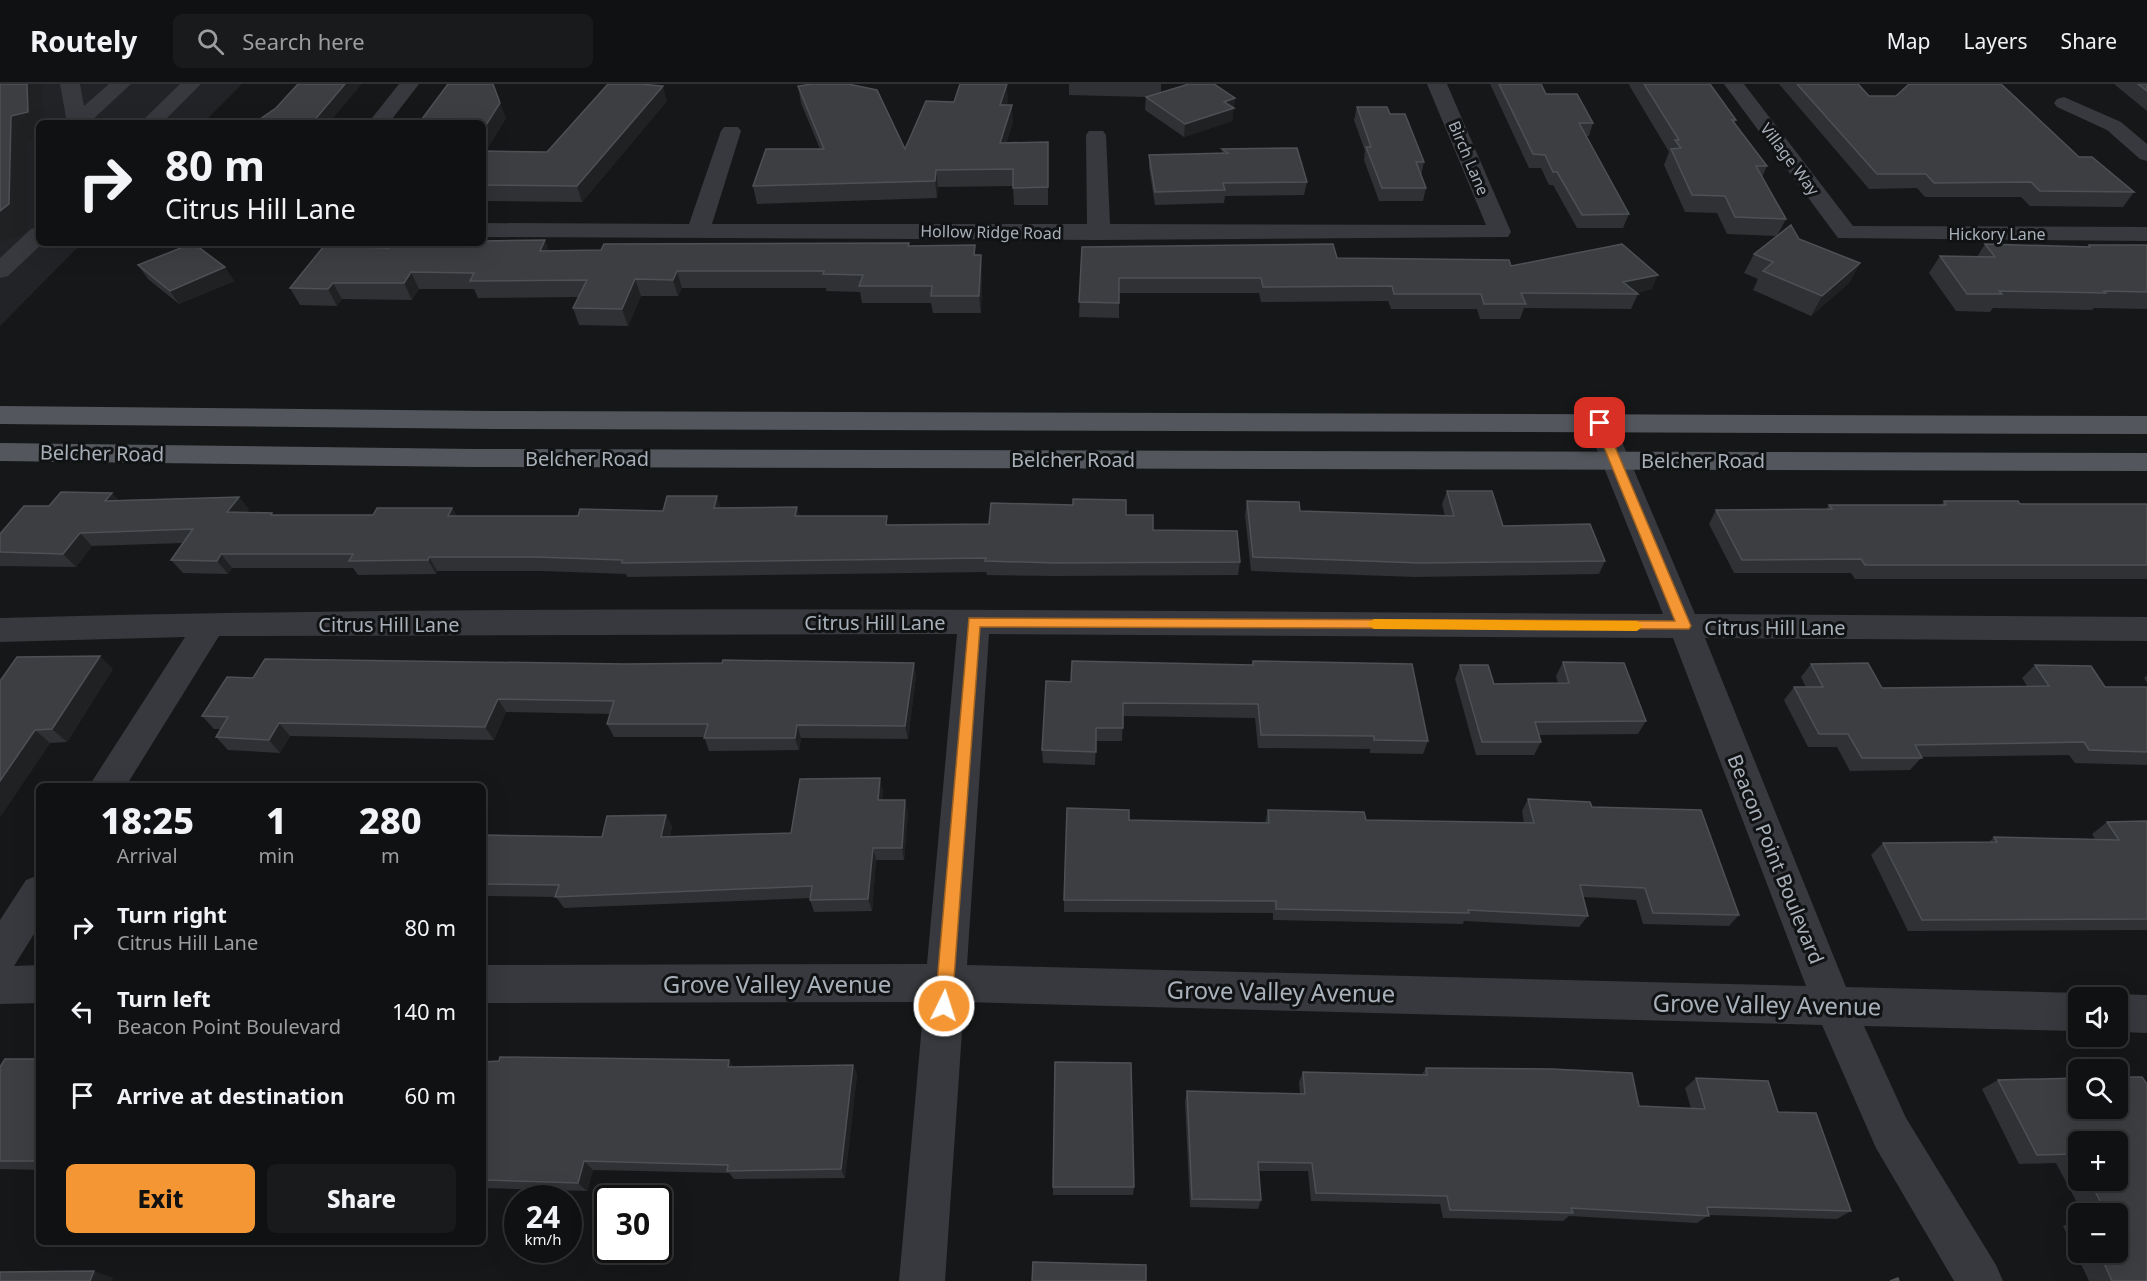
<!DOCTYPE html>
<html lang="en">
<head>
<meta charset="utf-8">
<style>
	body { margin:0; font-family:"Noto Sans",sans-serif; background:#191a1b; color:#f1f3f6; height:100vh; display:flex; flex-direction:column; font-size:22px; white-space:nowrap }
	* { box-sizing:border-box; margin:0 }
	p { font-size:20px; color:#9c9d9f }
	.icon { flex:none; width:33px; height:33px; fill:none; stroke:currentColor; stroke-width:2; stroke-linecap:round; stroke-linejoin:round }
	.map { position:relative; flex:1; overflow:hidden }
	.sheet { position:absolute; left:36px; top:699px; width:450px; height:462px; display:flex; flex-direction:column; background:#101112; border-radius:9px; box-shadow:0 6px 24px #0002,0 0 0 2px #303132 }
	.sheet>* { flex:none }
	.hud { position:absolute; left:36px; top:36px; width:450px; height:126px; border-radius:9px; box-shadow:0 6px 24px #0002,0 0 0 2px #303132; background:#101112; color:#f1f3f6; overflow:hidden }
	.fabs { position:absolute; left:2068px; top:903px; display:grid; gap:12px }
	.fabs a { display:grid; place-items:center; width:60px; height:60px; border-radius:9px; background:#101112; box-shadow:0 6px 24px #0002,0 0 0 2px #303132; font-size:30px }
	.speed { position:absolute; left:504px; top:1101px; display:flex; gap:12px; font-size:30px; font-weight:700; text-align:center }
	.speed>* { display:grid; place-content:center; width:78px; height:78px; border-radius:50%; background:#101112; box-shadow:0 6px 24px #0002,0 0 0 2px #303132; line-height:1 }
	.speed small { font-size:15px; font-weight:400 }
	.speed .limit { border:3px solid #111; border-radius:9px; background:#fff; color:#111 }
	.pin { position:absolute; display:grid; place-items:center; width:51px; height:51px; color:#fff; margin:-26px; border-radius:12px; box-shadow:0 3px 9px #0006 }
	.me { position:absolute; width:66px; margin:-33px; rotate:4deg; stroke-linejoin:round; filter:drop-shadow(0 0 4px #0008) }
	.turn { display:flex; align-items:center; gap:21px; height:126px; padding:0 30px; font-size:27px }
	.turn .icon { width:78px; height:78px; stroke-width:2.5 }
	.turn b { display:block; font-size:42px; line-height:51px }
	.eta { display:flex; justify-content:space-evenly; align-items:center; height:102px; text-align:center }
	.eta b { font-size:36px; font-weight:800; line-height:42px }
	.primary-button { display:flex; gap:12px; margin-top:auto; padding:12px 30px }
	.primary-button a { flex:1; height:69px; border-radius:9px; background:#f49633; color:#111; font-size:24px; font-weight:800; line-height:69px; text-align:center }
	.primary-button a+a { background:#191a1b; color:#f1f3f6 }
	ul { padding:0; list-style:none }
	li { display:flex; align-items:center; gap:18px; height:84px; padding:0 30px }
	li div { flex:1 }
	li b { display:block; font-size:22px }
	li em { font-style:normal }
	header { display:flex; align-items:center; gap:36px; box-sizing:border-box; height:84px; padding:0 30px; background:#101112; border-bottom:2px solid #303132 }
	header strong { font-size:28px }
	nav { display:flex; gap:33px; margin-inline-start:auto; font-size:21px }
	.search { width:420px; height:54px; background:#191a1b; display:flex; align-items:center; gap:15px; box-sizing:border-box; padding:0 21px; border-radius:9px; color:#9c9d9f; font-size:22px }
	.map>svg:first-child { display:block }
	.built { fill:#222326 }
	.lines { fill:none; stroke-linecap:round; stroke-linejoin:round }
	.minor { fill:#37393e; fill-rule:evenodd }
	.major { fill:#53575d; fill-rule:evenodd }
	.wall { fill:#2f3134; fill-rule:evenodd }
	.shaded-wall { fill:#202123 }
	.building { fill:#3c3e42; stroke:#4d5055; stroke-width:1.5 }
	.route { fill:#f49633; stroke:#9f6221; stroke-width:1.5 }
	.slow { fill:#f59e0b }
	.labels { text-anchor:middle; dominant-baseline:central; stroke-width:6; stroke-linejoin:round; paint-order:stroke }
	.far-street-label { font-size:16px; fill:#a8b0b9; stroke:#111214 }
	.street-label { font-size:20px; fill:#a8b0b9; stroke:#111214 }
	.near-street-label { font-size:24px; fill:#a8b0b9; stroke:#111214 }
</style>
</head>
<body>
<header>
<strong>Routely</strong>
<div class="search"><svg class="icon" aria-label="search" viewBox="0 0 24 24"><circle cx="10" cy="10" r="6"/><path d="M15 15l6 6"/></svg>Search here</div>
<nav><a>Map</a><a>Layers</a><a>Share</a></nav>
</header>
<div class="map">
<svg width="2147" height="1197" viewBox="0 0 2147 1197">
	<rect width="100%" height="100%" fill="#161718"/>
	<path class="built" d="M0 0H242L203 39H39V159H82L0 242Z"/>
	<g class="lines">
		<path class="minor" d="M60 0H80L84 22 109 0H131L89 39H67Z
			M180 0H201L162 39H140Z
			M399 0H419L389 39H368Z
			M1427 0H1447L1511 148 1508 153 1099 156 483 153V139L689 140 721 47 724 43H738L741 47 712 140H1087L1086 51 1089 47H1103L1106 51 1110 140 1486 141Z
			M1724 0H1744L1853 142 2147 143V157L1838 154Z
			M2064 13 2121 38 2147 60V77L2140 75 2107 46 2057 23 2054 19 2057 15Z
			M39 143V159H43L8 192 0 194V174L31 145Z
			M1600 330 1610 333 1614 339 1695 530 2147 533V557L1705 554 1846 903 2079 909 2091 914H2079V947L1864 942 1906 1034 1996 1181 2003 1197H1954L1876 1064 1822 941 964 918 945 1197H899L924 918 483 919V881L927 880 957 550 219 552 126 702H89L185 553 0 558V534C554 519 1109 527 1663 530L1586 339 1590 333ZM989 550 1673 554 1806 902 967 881Z
			M39 791V842L14 882 39 881V919L0 920V836L26 796Z
			M2118 910 2147 911V949L2118 948V914H2108Z"/>
		<path class="major" d="M0 322 494 327 2147 332V350L494 345 0 340Z
			M0 359 474 365 2147 369V387L474 383 0 377Z"/>
	</g>
	<path class="wall" d="M1069 0H1161V9L1235 14 1232 37 1184 53 1145 26 1146 13 1069 11Z
		M1490 0H1541L1546 10 1593 39 1589 52H1586L1629 130 1623 144H1577L1553 101H1549L1541 84H1529Z
		M1629 0H1710L1736 36 1734 40 1767 82 1762 93 1786 135 1777 152 1799 155 1860 179 1849 199 1811 232 1753 206 1758 195 1744 189 1754 170 1777 152 1727 150 1717 129 1685 128 1664 81 1669 68 1629 1Z
		M1779 0H1858L1869 12 2079 73 2134 108 2123 123 2030 122 2021 113H1925L1917 104 1869 105Z
		M2114 0H2147V27Z
		M798 2 905 65 954 18 1008 17 1006 21 1013 38 1006 59 1048 58V121H1014L1013 102 938 103 937 114 757 120 753 102 820 65 801 19Z
		M667 17 582 118 483 117V39L506 34 486 67 547 68Z
		M1357 23 1390 30 1424 78 1421 92 1426 104 1423 117H1379L1364 76 1365 67 1354 36Z
		M1222 65 1307 98 1304 111 1225 112 1224 119 1155 121 1149 84V71L1222 69Z
		M149 159H202L201 161H195L225 183 234 197 179 220 148 195 138 181 189 161 150 160Z
		M909 159V162L981 171 982 188 981 229H933L931 219H862L860 208 826 207V204H682L678 212H641L628 242 579 241 573 224 579 213 478 214 474 205H419L412 216 342 215 337 222 300 221 290 204 389 164 549 167Z
		M1985 160 2087 163 2089 161H2147V225L2094 224 2092 226 1993 224 1990 228 1956 227 1929 189 1940 172 1977 173Z
		M1082 163 1511 182 1652 205 1636 209 1638 210 1631 225 1524 224 1520 235H1480L1477 225H1391L1388 217 1261 218 1259 209H1119V234L1079 233Z
		M1447 407 1503 442 1605 477 1599 490 1415 493 1251 487 1245 431 1247 417 1300 427 1445 432 1442 420Z
		M112 409 118 416 239 413 249 426 247 429 273 431H373L452 424 457 432H578L721 424 797 423 799 432 889 441 989 440 1126 431 1153 446 1240 478 1238 491 1056 492 987 491 986 488 627 493 626 490 542 487H437L436 490 358 491 353 484H232L228 490 183 489 171 476 183 459 92 462 76 483 0 482V468Z
		M1944 417 2020 420H2147V495H1855L1851 489H1734L1709 440 1716 426 1826 425 1829 421H1941Z
		M1253 577 1428 657 1423 670 1370 669V665L1258 664 1255 634 1123 632 1122 657H1096L1095 681 1043 679 1042 666 1071 598 1252 581Z
		M1563 578 1646 637 1638 650 1539 651 1541 658 1534 671H1476L1455 595 1460 581 1494 600 1558 599 1556 592Z
		M914 579 916 592 908 655 801 654 799 666 709 667 704 653H614L607 640 610 630 506 628 494 656 290 652 280 669 228 666 216 653 221 645H214L202 632 253 594 626 580Z
		M1811 580 1882 604 2027 602 2022 594 2035 581 2105 603H2147V681L2075 679 2069 671 1922 673 1910 686 1850 687 1837 663H1808L1784 616 1794 603H1806L1801 593Z
		M113 585 67 658 50 659 0 733V597Z
		M2147 591V599L2144 594Z
		M883 706 882 716 908 728 904 776H876L872 827 814 828 810 816 811 814 564 824 556 813 483 812V751L602 753 666 731 672 743 670 753 791 749Z
		M1528 715 1592 723 1739 831 1729 842 1643 840 1636 816 1583 813 1588 832 1579 843 1464 837 1463 840 1273 836V829L1064 828V816L1129 736 1265 739 1268 726 1366 736 1524 739 1522 727Z
		M2147 737V846L1908 847 1871 771 1883 759 1989 758 1994 753 2095 755 2092 750 2107 738Z
		M39 975V1086L0 1085V983Z
		M729 976 733 983 853 981 857 991 845 1094 734 1095 729 1089 593 1086 587 1107 483 1104V978Z
		M1426 984 1639 1022 1691 1024 1685 1004 1696 994 1778 1028 1851 1127 1837 1135 1709 1131 1697 1139 1569 1132 1563 1137 1443 1134 1440 1120 1311 1117 1308 1087H1259L1261 1116 1258 1125 1190 1123 1185 1017 1187 1007 1300 1010 1299 998 1303 988 1422 990Z
		M1998 996 2147 1000V1197H2089L2063 1142 2079 1135V1168H2118V1130H2083L2056 1079 2019 1080 1982 1005ZM2079 1058 2118 1096H2079Z
		M1053 1103H1134L1133 1111H1053Z"/>
	<path class="shaded-wall" d="M27 0H42L44 39H39V54L28 56V145L21 151 0 158V127L11 32Z
		M345 0H362L329 39H312Z
		M493 0 506 34 483 72V46Z
		M1007 0 1008 17 1001 37 1000 21Z
		M663 2 667 17 582 118 577 102Z
		M1235 14 1232 37 1184 53 1185 40 1224 18Z
		M1012 21 1013 38 1001 76 1000 59Z
		M936 86 938 103 937 114 935 97Z
		M545 156 552 173 540 167Z
		M981 171 982 188 981 229 979 212Z
		M1860 179 1849 199 1811 232 1822 212Z
		M225 183 234 197 179 220 170 207Z
		M677 187 682 204 678 212 673 196Z
		M411 188 419 205 412 216 404 199Z
		M1658 191 1652 205 1629 210 1623 198Z
		M635 195 641 212 628 242 622 225Z
		M333 199 342 215 337 222 328 205Z
		M112 409 123 422 105 417Z
		M717 412 722 426 714 424Z
		M239 413 249 426 238 442 227 428Z
		M797 423 800 437 795 432Z
		M452 424 460 437 448 432Z
		M80 449 92 462 76 483 63 470Z
		M221 470 232 484 228 490 217 477Z
		M429 473 437 487 436 490 428 476Z
		M100 572 113 585 67 658 52 645Z
		M914 579 916 592 908 655 905 642Z
		M498 615 506 628 494 656 485 643Z
		M279 639 290 652 280 669 269 656Z
		M797 641 801 654 799 666 795 654Z
		M35 646 50 659 0 733V697Z
		M880 694 883 706 881 729 878 716Z
		M905 716 908 728 904 776 902 764Z
		M666 731 672 743 667 765 661 753Z
		M873 764 876 776 872 827 868 815Z
		M729 976 735 986 728 983Z
		M853 981 857 991 845 1094 841 1085Z
		M584 1077 593 1086 587 1107 578 1099Z
		M94 1187 113 1194 112 1197H90Z"/>
	<path class="building" d="M0 0H27L28 28 11 32 9 120 0 127Z
		M298 0H345L312 39H256L260 35 276 24Z
		M448 0H493L500 19 483 46V39H419Z
		M608 0H640L663 2 577 102 483 101V67L547 68Z
		M813 0H848L877 6 905 65 926 17 954 18 960 0H1007L1000 21H1012L1000 59 1048 58V103L1013 104V85L936 86 935 97 753 102 766 65H824L798 2Z
		M1189 0H1214L1235 14 1224 18 1234 24 1185 40 1146 13Z
		M1499 0H1541L1546 10H1577L1593 39H1579L1629 130 1582 131 1557 88H1553L1545 71 1533 70Z
		M1644 0H1710L1736 36H1732L1767 82H1756L1786 135 1735 133 1725 112 1692 111 1671 65 1681 64 1675 56H1679Z
		M1797 0H1858L1869 12H1896L1909 0H2001L2079 73H2092L2134 108 2040 107 2031 98 1934 99 1926 90H1877Z
		M2138 0H2147V7Z
		M1357 23H1387L1390 30H1405L1424 78H1416L1426 104H1382L1366 63H1371Z
		M1297 64 1307 98 1223 99 1225 106 1155 108 1149 71 1228 69 1222 65Z
		M1791 141 1799 155 1860 179 1822 212 1763 187 1773 178 1754 170Z
		M545 156 540 167 601 166 604 160 909 159 908 162 975 161 974 171H981L979 212H931L932 202H859L863 191 823 190 824 187H677L673 196 635 195 622 225 573 224 587 196 470 197 474 189 411 188 404 199H333L328 205 290 204 324 162 389 164 392 159H483V157Z
		M193 159 225 183 170 207 138 181Z
		M1333 160 1337 174 1509 176 1511 182 1622 160 1658 191 1623 198 1638 210 1521 209 1526 220H1484L1481 210H1394L1392 202 1263 203 1261 194H1119V219L1079 218 1082 163Z
		M1985 160 2090 163 2089 161H2147V208L2104 207 2106 209 1999 207 2002 210H1967L1940 172 1995 173Z
		M1447 407H1492L1503 442 1590 440 1605 477 1420 479 1253 473 1247 417 1299 418 1300 427 1454 432Z
		M61 408 112 409 105 417 239 413 227 428 272 429 271 431H373L377 424H452L448 432H578L580 425 663 427 667 412H717L714 424 797 423 795 432H887L886 441 989 440 991 419 1073 421V415L1126 416V431H1153V446L1237 447 1240 478 1056 479 985 477 986 474 622 479V476L536 473H429L428 476 349 477 353 470H221L217 477 171 476 193 445 80 449 63 470 0 468V450L24 422H49Z
		M1944 417H2018L2020 420H2147V481H1865L1861 475 1742 476 1716 426 1832 425 1829 421H1946Z
		M100 572 52 645 35 646 0 697V597L17 573Z
		M265 575 626 580 722 579 723 576 914 579 905 642 797 641 795 654H704L708 640H607L614 617 498 615 485 643 279 639 269 656 216 653 228 633 202 632 227 593 253 594Z
		M1072 577 1253 581V577L1412 580 1428 657 1374 656V652L1261 651 1258 620 1123 619V644H1096V668L1042 666 1046 597 1071 598Z
		M1563 578 1624 579 1646 637 1535 638 1541 658H1482L1460 581H1488L1494 600 1569 599Z
		M1868 579 1882 604 2049 602 2035 581 2091 582 2105 603H2147V668L2089 666 2084 658 1915 661 1922 674H1862L1848 650H1819L1794 603H1823L1811 580Z
		M880 694 878 716H905L902 764H873L868 815 810 816 812 802 555 813 559 801 483 800V751L602 753 607 732 666 731 661 753 791 749 800 695Z
		M1528 715 1590 718 1592 723 1701 726 1739 831 1653 829 1645 804 1580 801 1588 832 1468 826 1469 829 1276 825V817L1064 816 1067 724 1129 726V736L1269 739 1268 726 1364 728 1366 736 1534 739Z
		M2147 737V835L1922 836 1883 759 1997 758 1994 753 2119 756 2107 738Z
		M500 973 729 976 728 983 853 981 841 1085 727 1087 728 1081 584 1077 578 1099 483 1096V978L499 977Z
		M5 975H39V1077H0V983Z
		M1055 978 1131 979 1134 1103H1053Z
		M1426 984 1552 985 1632 989 1639 1022 1705 1025 1696 994 1768 997 1778 1028 1816 1029 1851 1127 1707 1123 1709 1132 1571 1124 1573 1129 1450 1126 1447 1112 1316 1109 1312 1079 1258 1078 1261 1116 1192 1115 1187 1007 1305 1010 1303 988 1427 991Z
		M2118 993H2142L2147 1000V1197H2112L2099 1168H2118V1130H2107L2089 1096H2118V1058H2079V1078L2075 1070 2037 1071 1998 996 2079 994V1024H2118Z
		M1033 1178 1146 1181V1197H1032Z
		M94 1187 90 1197H0V1188Z
		M1898 1194 1899 1197H1890Z"/>
	<path class="route" d="M1596 336 1605 339 1691 542 1689 545 980 543 952 922 950 927 944 930 938 927 935 922 969 534 1675 537 1594 339Z"/>
	<path class="slow" d="M1374 535 1637 537 1643 542 1637 547 1374 545 1367 540Z"/>
	<g class="labels">
		<g class="far-street-label">
			<text transform="translate(1469 74) rotate(67)">Birch Lane</text>
			<text transform="translate(1790 75) rotate(53)">Village Way</text>
			<text transform="translate(991 148) rotate(1)">Hollow Ridge Road</text>
			<text x="1997" y="150">Hickory Lane</text>
		</g>
		<g class="street-label">
			<text transform="translate(102 369) rotate(1)">Belcher Road</text>
			<text x="587" y="374">Belcher Road</text>
			<text x="1073" y="375">Belcher Road</text>
			<text x="1703" y="376">Belcher Road</text>
			<text x="875" y="538">Citrus Hill Lane</text>
			<text x="389" y="540">Citrus Hill Lane</text>
			<text x="1775" y="543">Citrus Hill Lane</text>
			<text transform="translate(1776 775) rotate(68)">Beacon Point Boulevard</text>
		</g>
		<g class="near-street-label">
			<text x="777" y="899">Grove Valley Avenue</text>
			<text transform="translate(1281 907) rotate(1)">Grove Valley Avenue</text>
			<text transform="translate(1767 920) rotate(1)">Grove Valley Avenue</text>
		</g>
	</g>
</svg>
<div class="fabs">
<a><svg class="icon" aria-label="sound" viewBox="0 0 24 24"><path d="M4 9h4l5-4v14l-5-4H4zM17 9q2 3 0 6"/></svg></a>
<a><svg class="icon" aria-label="search" viewBox="0 0 24 24"><circle cx="10" cy="10" r="6"/><path d="M15 15l6 6"/></svg></a>
<a>+</a>
<a>−</a>
</div>
<div class="speed"><div>24<small>km/h</small></div><div class="limit">30</div></div>
<div class="pin" style="left:1600px;top:339px;background:#d93025"><svg class="icon" aria-label="arrive" viewBox="0 0 24 24"><path d="M6 21V4h12l-3 4 3 4H6"/></svg></div>
<svg class="me" style="left:944px;top:922px" viewBox="-20 -20 40 40"><circle r="17" fill="#f49633" stroke="#fff" stroke-width="3"/><path d="M0-11L8 9 0 5-8 9z" fill="#fff"/></svg>
<div class="hud">
<div class="turn"><svg class="icon" aria-label="right" viewBox="0 0 24 24"><path d="M7 20v-9h11M14 6l5 5-5 5"/></svg><div><b>80 m</b>Citrus Hill Lane</div></div>
</div>
<section class="sheet">
<div class="eta">
<div><b>18:25</b><p>Arrival</p></div>
<div><b>1</b><p>min</p></div>
<div><b>280</b><p>m</p></div>
</div>
<ul>
<li><svg class="icon" aria-label="right" viewBox="0 0 24 24"><path d="M7 20v-9h11M14 6l5 5-5 5"/></svg><div><b>Turn right</b><p>Citrus Hill Lane</p></div><em>80 m</em></li>
<li><svg class="icon" aria-label="left" viewBox="0 0 24 24"><path d="M17 20v-9H6M10 6l-5 5 5 5"/></svg><div><b>Turn left</b><p>Beacon Point Boulevard</p></div><em>140 m</em></li>
<li><svg class="icon" aria-label="arrive" viewBox="0 0 24 24"><path d="M6 21V4h12l-3 4 3 4H6"/></svg><div><b>Arrive at destination</b></div><em>60 m</em></li>
</ul>
<div class="primary-button"><a>Exit</a><a>Share</a></div>
</section>
</div>
</body>
</html>
